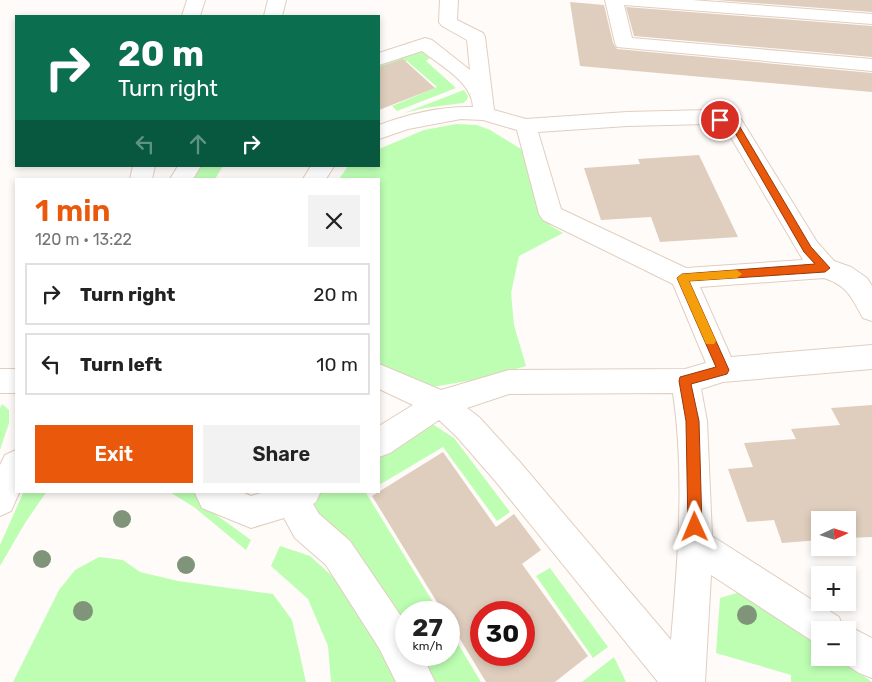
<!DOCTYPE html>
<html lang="en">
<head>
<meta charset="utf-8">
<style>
	body { margin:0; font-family:Rubik,sans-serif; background:#f2f2f2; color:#222; height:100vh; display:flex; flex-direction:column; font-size:19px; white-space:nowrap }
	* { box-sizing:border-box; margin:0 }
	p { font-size:16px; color:#767676 }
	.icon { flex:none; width:28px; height:28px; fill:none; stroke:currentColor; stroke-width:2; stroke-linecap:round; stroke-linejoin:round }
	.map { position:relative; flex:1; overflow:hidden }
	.side { position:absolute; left:15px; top:178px; width:365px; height:315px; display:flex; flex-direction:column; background:#fff; border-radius:0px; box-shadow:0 2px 8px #0003 }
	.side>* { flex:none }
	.guide { position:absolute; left:15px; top:15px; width:365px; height:152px; border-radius:0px; box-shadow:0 2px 8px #0003; background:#0b6e4f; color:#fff; overflow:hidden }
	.needle { width:32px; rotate:86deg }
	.buttons { position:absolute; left:811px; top:511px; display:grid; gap:10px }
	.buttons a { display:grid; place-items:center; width:45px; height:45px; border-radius:0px; background:#fff; box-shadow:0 2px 8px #0003; font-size:25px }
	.speed { position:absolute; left:395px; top:601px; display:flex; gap:10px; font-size:25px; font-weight:700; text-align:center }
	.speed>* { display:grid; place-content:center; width:65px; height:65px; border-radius:50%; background:#fff; box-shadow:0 2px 8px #0003; line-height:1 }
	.speed small { font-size:12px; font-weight:400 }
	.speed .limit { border:8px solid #d22; background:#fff; color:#111 }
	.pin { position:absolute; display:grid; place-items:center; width:42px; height:42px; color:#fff; margin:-21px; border:2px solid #fff; border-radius:50%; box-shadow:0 1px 5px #0007 }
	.me { position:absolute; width:55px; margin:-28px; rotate:359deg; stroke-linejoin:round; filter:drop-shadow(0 0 4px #0008) }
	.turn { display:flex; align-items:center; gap:18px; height:105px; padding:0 20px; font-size:22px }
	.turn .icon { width:65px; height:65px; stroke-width:2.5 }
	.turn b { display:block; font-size:35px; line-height:42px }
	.lanes { display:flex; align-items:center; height:48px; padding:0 20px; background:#0003; justify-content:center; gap:25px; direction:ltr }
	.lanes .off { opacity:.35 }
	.round { display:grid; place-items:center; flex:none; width:52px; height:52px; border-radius:0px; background:#f2f2f2 }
	.overview { display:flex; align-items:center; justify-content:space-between; height:85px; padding:0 20px }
	h1 { font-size:30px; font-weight:600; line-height:38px; color:#ea580c }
	.action { display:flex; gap:10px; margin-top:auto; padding:10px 20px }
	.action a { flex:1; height:58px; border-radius:0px; background:#ea580c; color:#fff; font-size:20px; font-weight:600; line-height:58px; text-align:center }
	.action a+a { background:#f2f2f2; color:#222 }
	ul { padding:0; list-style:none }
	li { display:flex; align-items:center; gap:15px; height:62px; margin:0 10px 8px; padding:0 10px; border:2px solid #e0e0e0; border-radius:0px }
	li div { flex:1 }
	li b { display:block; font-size:19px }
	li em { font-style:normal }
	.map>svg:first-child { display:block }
	.green { fill:#bdfeb3 }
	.building { fill:#dfcebd; fill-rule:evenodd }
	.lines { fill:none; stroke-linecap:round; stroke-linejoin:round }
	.minor-casing { stroke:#e1cebf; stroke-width:2 }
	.minor { fill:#fff; fill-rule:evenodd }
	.tree { fill:#7f9478 }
	.route { fill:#ea580c; stroke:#983908 }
	.slow { fill:#f59e0b }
</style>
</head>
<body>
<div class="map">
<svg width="872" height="682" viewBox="0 0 872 682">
	<rect width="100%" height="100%" fill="#fffbf8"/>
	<path class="green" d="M420 50 430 58 426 61 456 88 397 111 392 106 437 87 407 61 379 71V62L403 53Z
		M464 90 468 96 467 100 463 103 425 108 404 113Z
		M456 124 477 125 490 130 521 149 542 207 551 226 563 233 519 256 511 293 514 325 526 366 479 379 427 388 394 376 379 366V179H339L348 166H379V149L424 130Z
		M199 166H223L215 179H191Z
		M2 404 9 410V423L0 450V408Z
		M431 423 454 438 510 512 497 521 443 447 379 485V452Z
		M24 491H47L25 523 0 566V545Z
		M168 491H197L215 514 251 540 246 550 194 507Z
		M313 491H369L366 493 439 612H406V642L347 541 310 521Z
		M280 546 310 556 342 585 385 652 398 682H331L328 646 308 599 271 566Z
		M99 557 123 560 140 572 178 581 273 594 292 620 306 682H13L59 590 75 570Z
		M550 568 608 647 593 658 536 576Z
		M740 592 820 646V658H838L872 682H791V675L716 653 720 598Z
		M449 629 481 682H429L414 655H449Z
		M614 657 626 682H582Z"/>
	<path class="building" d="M716 0H872V12Z
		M570 2 604 5 613 43 617 49 872 73V92L580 66Z
		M626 7 872 26V57L634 36Z
		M403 59 435 88 379 110V67Z
		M699 155 738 237 660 242 651 217 601 220 584 168 640 164 638 159Z
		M872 405V537L848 538V520H820V540L782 543 774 520 747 522 728 469 753 467 744 443 796 439 791 429 840 425 831 408Z
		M443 452 496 527 514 514 541 550 522 564 588 656 555 682H486L449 621V612H443L372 496ZM481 612H524V655H481Z"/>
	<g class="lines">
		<defs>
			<path id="minor" d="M187 0H205L200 16H182Z
				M268 0H286L282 16H264Z
				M440 0H458L457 20 483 33 485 37 494 110 526 119 627 112 707 110 741 119 817 242 834 261 851 267 867 278 872 286V321L863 318C851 297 848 286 824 278L700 287 731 357 872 345V369L723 382 701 389 707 421 712 536 839 617 843 628 848 626 872 638V678L859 673 836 658H848V630H820V646L711 575 705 682H658L497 483 457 437 439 420 390 453 379 457V426L413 405 379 389V364L441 390 509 370 685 369 706 363 673 284 543 220 539 214 517 130 483 120 461 119 408 129 379 139V125C408 114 442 106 473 107 472 82 441 66 422 51L379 65V53L425 38 432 40 470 70 467 40 442 26 439 22ZM707 124 726 129 803 260 686 268 561 209 538 132 627 126ZM673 393C685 473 678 560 671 640L519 461 479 417 467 408 509 394Z
				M605 0H692L872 14V24L624 5 632 38 872 59V71L617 47 615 43Z
				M133 166H155L152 179H130Z
				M178 166H201L193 179H170Z
				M311 166H334L326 179H303Z
				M0 369H16V393H0Z
				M16 450V491H20L11 511 0 516V465L5 455Z
				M194 491H239L251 496 268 491H321L316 502 313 504 319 514 350 541 405 622 406 655H422L435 682H396L379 648 326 565 295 538 284 518 251 528 202 508Z"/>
		</defs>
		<use href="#minor" class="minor-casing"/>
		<use href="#minor" class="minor"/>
	</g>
	<g class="tree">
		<circle cx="122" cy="519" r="9"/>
		<circle cx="42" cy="559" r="9"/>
		<circle cx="186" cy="565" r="9"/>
		<circle cx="83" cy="611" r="10"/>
		<circle cx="747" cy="615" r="10"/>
	</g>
	<path class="route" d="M717 118 737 122 811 247 830 268 825 272 689 281 729 370 727 374 691 384 699 421 702 527 700 532 695 534 690 532 688 527 686 421 679 381 680 377 716 367 677 278 682 274 815 264 804 252 731 126 717 122Z"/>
	<path class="slow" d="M737 270 742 274 737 278 689 281 716 341 714 344H706L677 278 682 274Z"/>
</svg>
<div class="buttons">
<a><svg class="needle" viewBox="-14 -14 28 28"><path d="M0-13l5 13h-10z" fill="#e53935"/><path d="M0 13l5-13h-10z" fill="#767676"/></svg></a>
<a>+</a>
<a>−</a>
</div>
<div class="speed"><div>27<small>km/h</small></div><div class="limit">30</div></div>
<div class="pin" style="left:720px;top:120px;background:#d93025"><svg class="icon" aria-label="arrive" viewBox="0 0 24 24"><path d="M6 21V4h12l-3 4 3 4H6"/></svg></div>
<svg class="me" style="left:695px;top:527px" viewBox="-20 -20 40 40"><path d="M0-17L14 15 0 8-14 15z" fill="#ea580c" stroke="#fff" stroke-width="4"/></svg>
<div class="guide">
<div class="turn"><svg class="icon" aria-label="right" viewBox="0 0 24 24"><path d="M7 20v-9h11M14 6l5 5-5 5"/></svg><div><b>20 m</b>Turn right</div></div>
<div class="lanes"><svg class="icon off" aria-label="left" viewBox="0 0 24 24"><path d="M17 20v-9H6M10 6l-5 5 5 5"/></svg><svg class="icon off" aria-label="ahead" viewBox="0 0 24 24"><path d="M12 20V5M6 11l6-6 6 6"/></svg><svg class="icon" aria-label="right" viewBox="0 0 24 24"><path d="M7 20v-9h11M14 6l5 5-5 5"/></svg></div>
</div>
<section class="side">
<div class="overview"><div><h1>1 min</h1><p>120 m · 13:22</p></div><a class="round"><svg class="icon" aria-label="close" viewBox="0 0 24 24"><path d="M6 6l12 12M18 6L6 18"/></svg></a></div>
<ul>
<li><svg class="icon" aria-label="right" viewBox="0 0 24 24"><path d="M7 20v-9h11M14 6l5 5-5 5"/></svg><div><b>Turn right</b></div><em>20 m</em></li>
<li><svg class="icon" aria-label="left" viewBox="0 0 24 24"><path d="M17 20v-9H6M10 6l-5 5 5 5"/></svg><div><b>Turn left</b></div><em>10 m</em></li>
</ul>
<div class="action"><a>Exit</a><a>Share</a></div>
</section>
</div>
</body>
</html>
